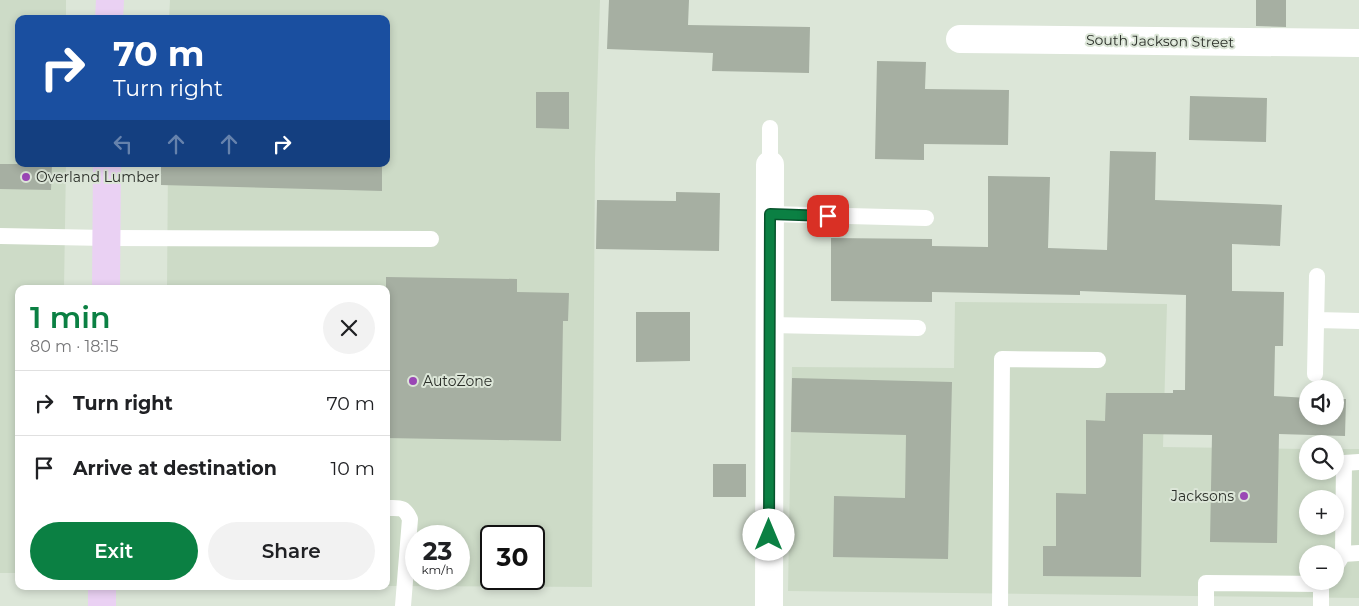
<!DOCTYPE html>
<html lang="en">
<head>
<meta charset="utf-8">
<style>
	body { margin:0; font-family:Montserrat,sans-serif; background:#f2f2f2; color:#202124; height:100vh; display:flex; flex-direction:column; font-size:19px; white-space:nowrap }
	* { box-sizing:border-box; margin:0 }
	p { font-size:16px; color:#757577 }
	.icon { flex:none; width:28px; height:28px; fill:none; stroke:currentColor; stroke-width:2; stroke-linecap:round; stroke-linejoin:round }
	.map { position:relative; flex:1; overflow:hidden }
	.sheet { position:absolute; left:15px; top:285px; width:375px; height:305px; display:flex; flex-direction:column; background:#fff; border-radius:10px; box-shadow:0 2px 8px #0003 }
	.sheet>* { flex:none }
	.banner { position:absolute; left:15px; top:15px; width:375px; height:152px; border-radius:10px; box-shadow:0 2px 8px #0003; background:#1a4fa0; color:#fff; overflow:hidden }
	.buttons { position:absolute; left:1299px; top:380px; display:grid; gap:10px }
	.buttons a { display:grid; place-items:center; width:45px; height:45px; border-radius:50%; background:#fff; box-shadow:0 2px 8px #0003; font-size:25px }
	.speed { position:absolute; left:405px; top:525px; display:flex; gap:10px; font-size:25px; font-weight:700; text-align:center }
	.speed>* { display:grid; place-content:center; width:65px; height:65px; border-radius:50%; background:#fff; box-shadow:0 2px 8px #0003; line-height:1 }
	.speed small { font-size:12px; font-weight:400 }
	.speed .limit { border:2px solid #111; border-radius:8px; background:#fff; color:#111 }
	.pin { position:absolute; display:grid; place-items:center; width:42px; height:42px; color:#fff; margin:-21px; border-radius:10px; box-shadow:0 2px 8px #0006 }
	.me { position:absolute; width:55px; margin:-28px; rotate:0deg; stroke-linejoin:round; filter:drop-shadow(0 0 4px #0008) }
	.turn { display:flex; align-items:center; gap:18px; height:105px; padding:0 15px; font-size:22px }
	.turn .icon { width:65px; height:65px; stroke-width:2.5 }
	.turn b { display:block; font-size:35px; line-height:42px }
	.lanes { display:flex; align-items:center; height:48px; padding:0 15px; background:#0003; justify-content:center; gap:25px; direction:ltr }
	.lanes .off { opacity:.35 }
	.round { display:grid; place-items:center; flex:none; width:52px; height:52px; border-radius:26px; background:#f2f2f2 }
	.summary { display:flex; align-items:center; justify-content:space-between; height:85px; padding:0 15px }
	h1 { font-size:30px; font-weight:600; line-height:38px; color:#0b8043 }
	.button { display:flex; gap:10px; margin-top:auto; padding:10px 15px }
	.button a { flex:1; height:58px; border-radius:30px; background:#0b8043; color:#fff; font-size:20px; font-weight:600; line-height:58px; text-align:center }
	.button a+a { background:#f2f2f2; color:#202124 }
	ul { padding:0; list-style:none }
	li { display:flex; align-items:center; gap:15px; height:65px; padding:0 15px; border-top:1px solid #e0e0e0 }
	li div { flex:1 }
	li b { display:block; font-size:19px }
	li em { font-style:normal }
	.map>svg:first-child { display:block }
	.built { fill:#cddbc7; fill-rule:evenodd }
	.building { fill:#a6afa2 }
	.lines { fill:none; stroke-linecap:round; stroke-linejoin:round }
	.service { stroke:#fff; stroke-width:16 }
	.minor { stroke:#fff; stroke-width:28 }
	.primary { stroke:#ead1f3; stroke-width:28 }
	.route-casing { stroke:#07532c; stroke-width:12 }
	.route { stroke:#0b8043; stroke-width:9 }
	.poi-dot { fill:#9a47b5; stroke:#dce6d8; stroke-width:2 }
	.labels { text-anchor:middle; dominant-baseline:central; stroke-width:4; stroke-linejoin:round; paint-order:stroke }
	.street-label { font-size:14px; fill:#2b2f29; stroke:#dce6d8 }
	.poi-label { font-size:14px; fill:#2b2f29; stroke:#dce6d8; text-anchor:start }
</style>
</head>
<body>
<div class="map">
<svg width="1359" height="606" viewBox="0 0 1359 606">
	<rect width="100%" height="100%" fill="#dce6d8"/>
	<path class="built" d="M0 0H66V19H19V164H66L64 289H19V573H0Z
		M170 0H600L595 159 592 587 386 586V289H167L168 164H386V19H169ZM416 536H459V579H416ZM491 536H534V579H491Z
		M955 302 1167 304 1163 447 1307 449 1308 471H1335V449H1359V598L788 591 792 367 954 368ZM1308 499H1335V526H1308ZM1308 554H1335V581H1308Z"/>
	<path class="building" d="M609 0H689L688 25 810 27 809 73 712 71 713 53 607 49Z
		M1256 0H1286V27L1256 26Z
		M877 61 926 62 925 89 1009 90 1008 145 924 144V160L875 159Z
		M536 92H569V129L536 128Z
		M1190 96 1267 98 1266 142 1189 140Z
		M1110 151 1156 152 1155 200 1282 205 1280 246 1232 244V291L1284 292 1283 346H1275L1274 396 1308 398V416H1335V399H1346L1345 436 1279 434 1277 543 1210 542 1212 435 1143 434 1141 577 1043 576V546H1056V493L1086 494V420L1105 421 1106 393H1173V390H1185L1186 295 1080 291V295L932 292V302L831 301V238L932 239V246L988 247V176L1050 177 1048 248 1107 250Z
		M0 164H52L51 190 0 189Z
		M161 164H382V191L161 185Z
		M676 192 720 193 719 251 596 249 597 200 676 201Z
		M386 277 517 279V292L569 293 568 321H563L561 441 386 438Z
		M636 312H690V361L636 362Z
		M792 378 952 382 948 559 833 557 834 496 905 498 906 435 791 432Z
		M713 464H746V497H713Z"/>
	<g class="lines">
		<path class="service" d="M770 165V128
			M770 214 926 218
			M0 236 106 238 431 239
			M1316 320 1359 321
			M770 325 918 328
			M1315 374 1317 276
			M386 508C400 508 404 506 410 519L403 606
			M1343 554 1359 553
			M1335 567 1343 554 1344 463 1359 462
			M1321 584V606
			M1000 606 1002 359 1098 360
			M1206 606V583L1321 584 1323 581"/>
		<path class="minor" d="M960 39 1359 43
			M769 606 770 165"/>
		<path class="primary" d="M109 19 110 0
			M106 289 107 164
			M102 606V586"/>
	</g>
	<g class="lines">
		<defs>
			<path id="route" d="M769 535 770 214 828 216"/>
		</defs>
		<use href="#route" class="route-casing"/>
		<use href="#route" class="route"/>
	</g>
	<g class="poi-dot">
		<circle cx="26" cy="177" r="5"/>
		<circle cx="413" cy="381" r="5"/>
		<circle cx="1244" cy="496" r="5"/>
	</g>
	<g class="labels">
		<g class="street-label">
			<text transform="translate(1160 41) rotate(1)">South Jackson Street</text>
		</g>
		<g class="poi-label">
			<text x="36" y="177">Overland Lumber</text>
			<text x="423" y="381">AutoZone</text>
			<text x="1234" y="496" text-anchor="end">Jacksons</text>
		</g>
	</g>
</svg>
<div class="buttons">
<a><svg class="icon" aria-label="sound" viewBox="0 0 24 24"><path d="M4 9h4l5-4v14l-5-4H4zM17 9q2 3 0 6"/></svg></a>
<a><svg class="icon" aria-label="search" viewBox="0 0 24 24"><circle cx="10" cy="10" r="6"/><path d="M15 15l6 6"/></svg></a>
<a>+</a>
<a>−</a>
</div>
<div class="speed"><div>23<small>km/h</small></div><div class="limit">30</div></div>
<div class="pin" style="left:828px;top:216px;background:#d93025"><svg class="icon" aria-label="arrive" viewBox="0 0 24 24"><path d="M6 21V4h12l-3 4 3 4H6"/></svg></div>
<svg class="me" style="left:769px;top:535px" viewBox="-20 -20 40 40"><circle r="19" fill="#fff"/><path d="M0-13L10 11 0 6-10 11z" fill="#0b8043"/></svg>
<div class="banner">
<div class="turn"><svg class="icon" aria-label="right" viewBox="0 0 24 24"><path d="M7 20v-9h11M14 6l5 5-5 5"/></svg><div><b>70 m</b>Turn right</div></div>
<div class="lanes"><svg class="icon off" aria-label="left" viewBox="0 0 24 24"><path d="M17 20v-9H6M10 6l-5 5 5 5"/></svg><svg class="icon off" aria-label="ahead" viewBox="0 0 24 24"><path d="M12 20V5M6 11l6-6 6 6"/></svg><svg class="icon off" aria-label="ahead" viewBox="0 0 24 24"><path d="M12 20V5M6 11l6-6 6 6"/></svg><svg class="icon" aria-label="right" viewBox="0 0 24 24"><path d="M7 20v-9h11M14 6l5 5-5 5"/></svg></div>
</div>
<section class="sheet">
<div class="summary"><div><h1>1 min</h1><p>80 m · 18:15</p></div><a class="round"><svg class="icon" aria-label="close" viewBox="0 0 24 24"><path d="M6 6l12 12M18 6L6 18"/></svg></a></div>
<ul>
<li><svg class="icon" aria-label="right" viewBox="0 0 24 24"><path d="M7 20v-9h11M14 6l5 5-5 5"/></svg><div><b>Turn right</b></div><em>70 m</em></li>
<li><svg class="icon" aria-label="arrive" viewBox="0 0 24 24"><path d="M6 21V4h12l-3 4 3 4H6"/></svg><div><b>Arrive at destination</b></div><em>10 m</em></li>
</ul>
<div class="button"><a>Exit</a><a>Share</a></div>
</section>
</div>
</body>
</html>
